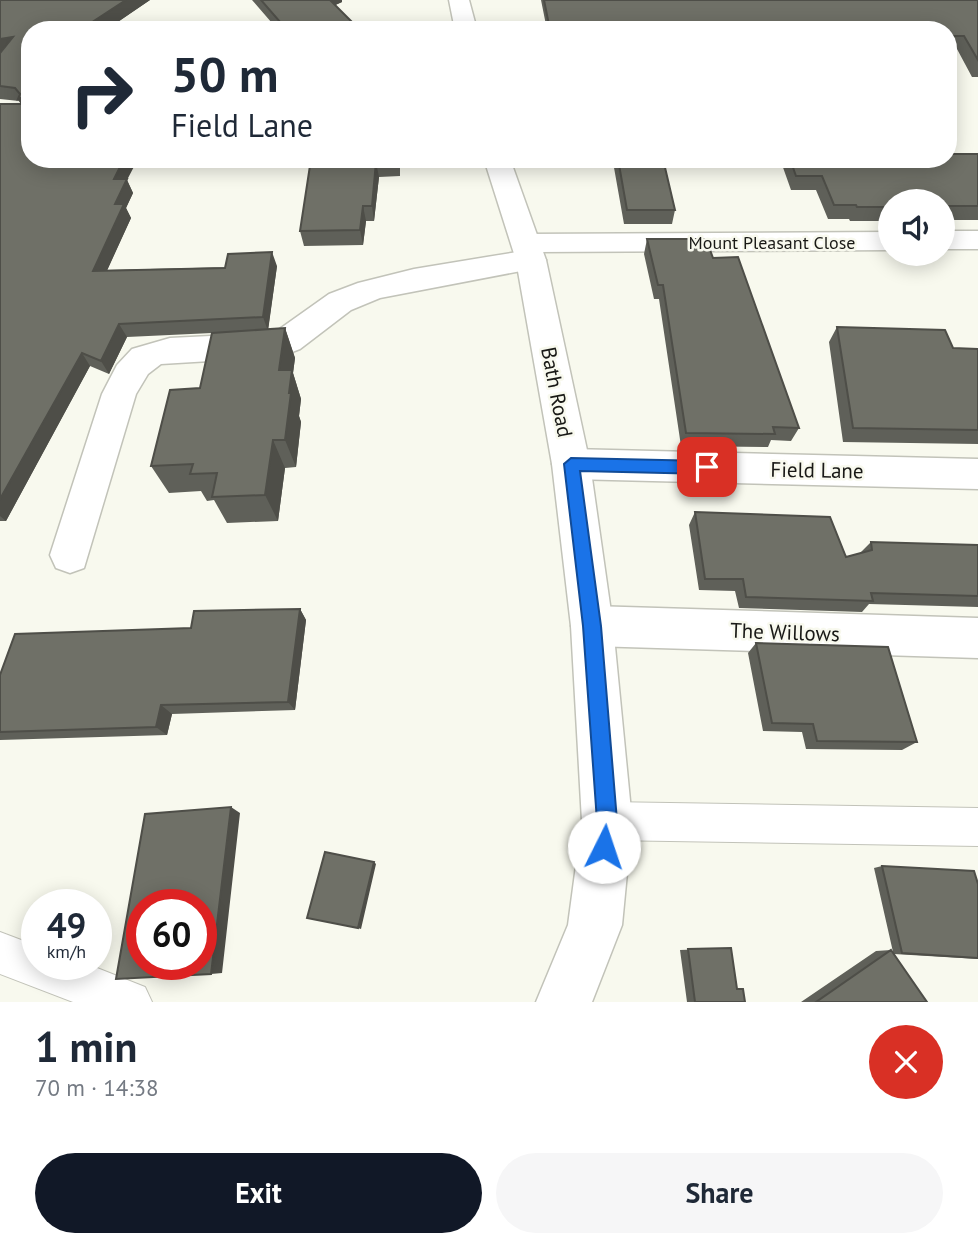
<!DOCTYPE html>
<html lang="en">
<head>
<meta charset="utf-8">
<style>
	body { margin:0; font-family:"PT Sans",sans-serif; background:#f6f6f7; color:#1f2937; height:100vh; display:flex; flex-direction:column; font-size:26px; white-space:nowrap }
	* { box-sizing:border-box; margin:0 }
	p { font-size:23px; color:#747a83 }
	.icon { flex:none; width:38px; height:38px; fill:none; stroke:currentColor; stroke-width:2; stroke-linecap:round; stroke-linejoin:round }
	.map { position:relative; height:1002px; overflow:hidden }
	.details { display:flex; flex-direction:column; background:#fff; flex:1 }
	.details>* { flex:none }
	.guide { position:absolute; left:21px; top:21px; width:936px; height:147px; border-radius:28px; box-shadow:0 4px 18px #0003; background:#fff; color:#1f2937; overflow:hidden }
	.buttons { position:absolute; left:878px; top:189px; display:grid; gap:14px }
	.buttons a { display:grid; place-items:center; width:77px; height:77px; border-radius:50%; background:#fff; box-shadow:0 4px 18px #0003; font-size:35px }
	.speed { position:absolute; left:21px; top:889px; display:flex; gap:14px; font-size:35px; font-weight:700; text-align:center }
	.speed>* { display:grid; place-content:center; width:91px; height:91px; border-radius:50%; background:#fff; box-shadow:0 4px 18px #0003; line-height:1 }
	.speed small { font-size:18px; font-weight:400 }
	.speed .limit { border:10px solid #d22; background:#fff; color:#111 }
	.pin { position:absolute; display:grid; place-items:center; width:60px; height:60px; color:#fff; margin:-30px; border-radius:14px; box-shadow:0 4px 10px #0006 }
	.me { position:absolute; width:77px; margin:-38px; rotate:4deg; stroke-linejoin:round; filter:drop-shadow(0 0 5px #0008) }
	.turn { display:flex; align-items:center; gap:24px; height:147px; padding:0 35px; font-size:32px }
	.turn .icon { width:91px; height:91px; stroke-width:2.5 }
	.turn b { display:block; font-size:49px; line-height:60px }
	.round { display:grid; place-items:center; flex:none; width:74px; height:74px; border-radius:37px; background:#f6f6f7 }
	.overview { display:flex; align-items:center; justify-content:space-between; height:119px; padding:0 35px }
	h1 { font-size:42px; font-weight:600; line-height:52px }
	.primary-button { display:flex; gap:14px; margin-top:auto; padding:14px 35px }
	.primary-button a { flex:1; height:80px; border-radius:42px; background:#111827; color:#fff; font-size:28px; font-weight:600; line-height:80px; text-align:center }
	.primary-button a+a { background:#f6f6f7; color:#1f2937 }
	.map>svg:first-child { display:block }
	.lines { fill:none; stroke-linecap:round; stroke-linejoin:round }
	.lane-casing { stroke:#c2c3b9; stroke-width:2 }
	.street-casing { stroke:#c2c3b9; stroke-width:3 }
	.primary-casing { stroke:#c2c3b9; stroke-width:3 }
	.lane { fill:#fff; fill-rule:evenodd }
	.street { fill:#fff; fill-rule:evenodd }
	.primary { fill:#fff; fill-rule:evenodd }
	.wall { fill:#5f6059 }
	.shaded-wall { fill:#4e4e48 }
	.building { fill:#6f7067; stroke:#4e4e48; stroke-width:2; fill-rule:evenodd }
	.route { fill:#1a73e8; stroke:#114b97; stroke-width:2 }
	.labels { text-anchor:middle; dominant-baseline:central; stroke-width:5; stroke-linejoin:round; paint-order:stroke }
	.far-street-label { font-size:18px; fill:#191916; stroke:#f8f9ee }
	.street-label { font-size:21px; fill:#191916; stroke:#f8f9ee }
</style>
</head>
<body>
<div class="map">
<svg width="978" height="1002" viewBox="0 0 978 1002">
	<rect width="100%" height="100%" fill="#f8f9ee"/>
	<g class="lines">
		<defs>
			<path id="lane" d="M607 802 978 808V846L607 840 593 835 588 821 593 807Z
				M0 932 37 946V964H87L145 987 152 1002H73L0 974Z"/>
			<path id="street" d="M943 231H978V249H943Z
				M891 232V250L539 252 546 260 542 267 380 298 351 310 300 349 279 357 161 364 148 374 136 394 84 568 70 573 56 568 50 555 102 394 117 365 132 349 170 338 274 333 329 294 358 283 414 269 523 251 517 250 512 243 517 236 527 234Z
				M571 449 978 459V489L571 479 558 475 552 464 558 453Z
				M592 606 978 618V658L592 646 577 640 571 626 577 612Z"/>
			<path id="primary" d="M449 0H469L477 30H455Z
				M484 159H510L546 260 590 464 613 626 632 821 622 925 592 1002H536L568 925 582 821 571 626 552 464 516 260Z"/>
		</defs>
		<use href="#lane" class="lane-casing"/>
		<use href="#street" class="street-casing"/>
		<use href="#primary" class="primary-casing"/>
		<use href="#lane" class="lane"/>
		<use href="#street" class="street"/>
		<use href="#primary" class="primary"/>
	</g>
	<path class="wall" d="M0 0H150L106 30H30V159L127 180 133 193 126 208 131 218 107 270 277 266 268 329 285 328 295 358 293 373 301 399 299 416 301 422 296 467 285 468 278 521 227 523 214 500 207 501 201 491 169 493 151 466 200 388 212 333 127 337 109 374 90 366 6 521H0V104H21L19 101 0 99Z
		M252 0H342V2L335 5 360 30H278Z
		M541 0H978V77H972L957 49H948V30H547Z
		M978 154V220H943V201H891V221H850L849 219H828L816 190H791L780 159H948Z
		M311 159H406L407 161 400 162V176L379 177 374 221H366L363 245 304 246 300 231Z
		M608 159H663L675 210 672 224H624L613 162H608Z
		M647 239 713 258 799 428 791 441 771 440 768 447 681 446 659 299H654L644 254Z
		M837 327 953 348 978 349V444L843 442 829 342Z
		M695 512 846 557 860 553 871 542 978 545V607L869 604 862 612 739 608 735 591 699 590 689 525Z
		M300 609 306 620 295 710 172 714 167 735 0 740V675L191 628Z
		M756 643 917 742 902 750 806 749 802 732 763 731 748 653Z
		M882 866 978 884V959L894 954 927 1002H801L876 951 891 950 893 952 874 868Z
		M731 948 737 989 745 1002H687L680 950Z"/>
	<path class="shaded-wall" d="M126 0H150L106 30H80Z
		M326 0H342V2L327 9Z
		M13 37 0 54V39Z
		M30 95V112L26 113 18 99Z
		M124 159H138L127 180 133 193 126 208 131 218 101 284 93 271 115 204 114 179Z
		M376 162 379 177 374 221 372 206Z
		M363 206 366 221 363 245 360 230Z
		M272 252 277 266 268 331 263 317Z
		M119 324 127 337 109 374 101 361Z
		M285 328 295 358 293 373 301 399 299 416 301 422 296 467 285 440 279 370Z
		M82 353 90 366 6 521 0 516V499Z
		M273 440 285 468 278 521 265 495Z
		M300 609 306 620 295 710 288 702Z
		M161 705 172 714 167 735 156 727Z
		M231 807 240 813 222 973 211 974Z
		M374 862 376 864 361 929 358 928Z"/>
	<path class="building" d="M0 0H126L80 30H30V95L18 99 20 94 15 88 0 86V53L13 37 0 39Z
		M261 0H330L360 30H287Z
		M544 0H978V60L964 36H948V30H550Z
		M0 104H30V159H124L114 179H127L115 204H124L93 271 225 268 228 254 272 252 263 317 119 324 101 361 82 353 0 499Z
		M948 154H978V206H943V201H891V207H857L856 205H834L822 176H796L790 159H948Z
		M311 159H398L399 161 376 162 372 206H363L360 230 300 231Z
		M618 159H663L675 210H627Z
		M647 239H706L713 258 738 257 799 428 773 427 775 434 686 433 663 285H658Z
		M837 327 945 330 953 348 978 349V430L853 428Z
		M285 328 279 370H292L289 393H291L285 440H273L265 495 212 497 217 473 190 474 193 464 151 466 170 390 200 388 212 333Z
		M695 512 830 517 846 557 872 550 871 542 978 545V596L871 593 873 601 746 597 743 579H705Z
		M300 609 288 702 161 705 156 727 0 732V675L15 634 191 628 194 611Z
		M756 643 888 647 917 742 817 741 813 724 772 723Z
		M231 807 211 974 116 979 145 814ZM142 905H201V964H142Z
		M325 852 374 862 358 928 307 918Z
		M882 866 974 871 978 884V958L902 953Z
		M731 948 737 989H743L745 1002H695L688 949Z
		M891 950 927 1002H816Z"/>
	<path class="route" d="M571 458 707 461 715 467 707 474 580 471 601 626 617 821 611 854 604 857 597 854 593 847 597 821 583 626 564 464Z"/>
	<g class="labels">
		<g class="far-street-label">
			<text x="772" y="242">Mount Pleasant Close</text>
		</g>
		<g class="street-label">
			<text transform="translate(557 392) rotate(79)">Bath Road</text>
			<text transform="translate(817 470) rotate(1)">Field Lane</text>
			<text transform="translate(785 632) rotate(2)">The Willows</text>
		</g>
	</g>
</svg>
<div class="buttons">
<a><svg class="icon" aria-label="sound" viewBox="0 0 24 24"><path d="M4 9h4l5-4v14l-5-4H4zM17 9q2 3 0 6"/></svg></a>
</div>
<div class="speed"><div>49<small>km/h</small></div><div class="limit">60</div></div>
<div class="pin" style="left:707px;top:467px;background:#d93025"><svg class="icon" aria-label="arrive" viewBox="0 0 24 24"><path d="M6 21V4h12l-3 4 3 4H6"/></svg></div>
<svg class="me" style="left:604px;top:847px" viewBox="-20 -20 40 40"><circle r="19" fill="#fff"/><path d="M0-13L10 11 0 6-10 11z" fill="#1a73e8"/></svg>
<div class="guide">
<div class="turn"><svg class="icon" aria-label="right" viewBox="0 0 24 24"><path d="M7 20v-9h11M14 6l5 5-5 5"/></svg><div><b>50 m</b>Field Lane</div></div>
</div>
</div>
<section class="details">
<div class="overview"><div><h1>1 min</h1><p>70 m · 14:38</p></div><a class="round" style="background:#d93025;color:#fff"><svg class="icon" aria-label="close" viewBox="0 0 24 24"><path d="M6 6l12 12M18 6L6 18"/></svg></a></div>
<div class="primary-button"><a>Exit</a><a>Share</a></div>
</section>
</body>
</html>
